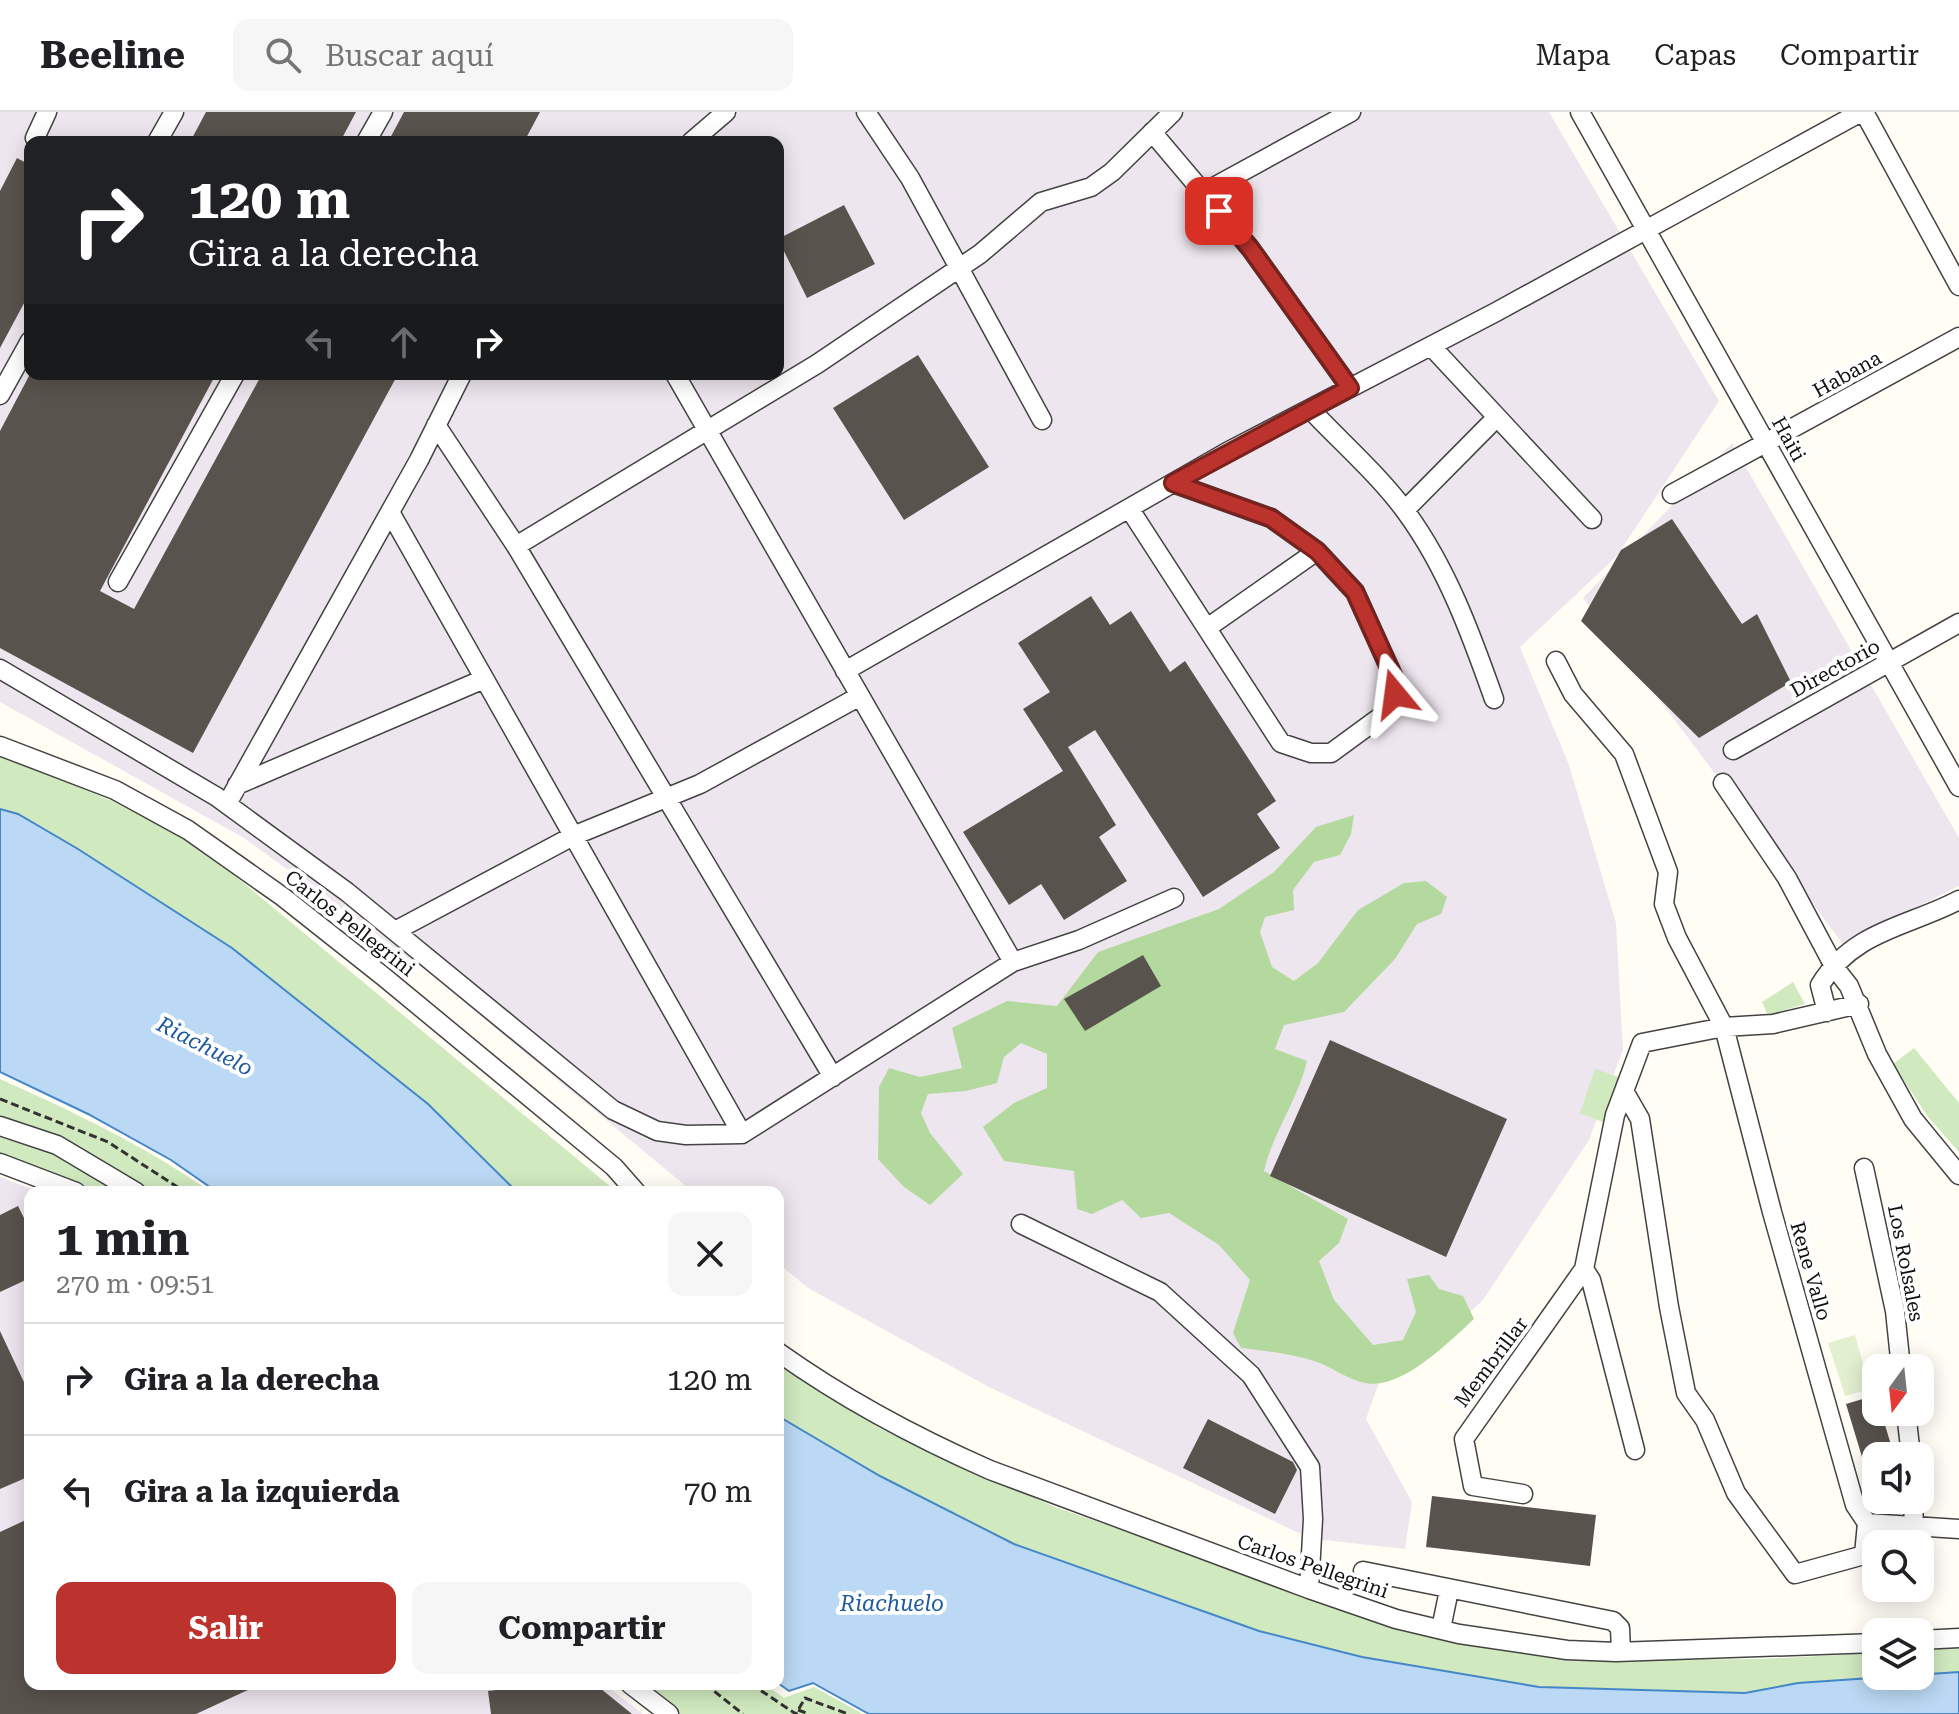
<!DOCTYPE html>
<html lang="es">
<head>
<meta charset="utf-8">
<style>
	body { margin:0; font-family:"Roboto Serif",serif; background:#f6f6f6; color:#202124; height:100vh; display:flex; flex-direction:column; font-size:30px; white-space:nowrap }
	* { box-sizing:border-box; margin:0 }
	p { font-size:26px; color:#757577 }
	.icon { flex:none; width:44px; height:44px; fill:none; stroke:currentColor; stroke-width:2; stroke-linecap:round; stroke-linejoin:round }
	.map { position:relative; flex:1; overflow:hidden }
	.details { position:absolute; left:24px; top:1074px; width:760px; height:504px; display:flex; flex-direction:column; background:#fff; border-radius:16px; box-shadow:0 4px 20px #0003 }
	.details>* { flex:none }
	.top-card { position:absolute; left:24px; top:24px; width:760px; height:244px; border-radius:16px; box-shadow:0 4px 20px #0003; background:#202124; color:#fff; overflow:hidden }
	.needle { width:52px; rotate:195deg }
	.buttons { position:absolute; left:1862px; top:1242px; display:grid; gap:16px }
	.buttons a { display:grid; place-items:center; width:72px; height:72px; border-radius:16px; background:#fff; box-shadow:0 4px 20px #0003; font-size:40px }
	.pin { position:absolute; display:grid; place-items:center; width:68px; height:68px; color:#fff; margin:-34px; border-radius:16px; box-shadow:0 4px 12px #0006 }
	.me { position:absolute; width:88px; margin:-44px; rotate:344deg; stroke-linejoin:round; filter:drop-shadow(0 0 6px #0008) }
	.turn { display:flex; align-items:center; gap:28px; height:168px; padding:0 32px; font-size:36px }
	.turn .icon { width:104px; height:104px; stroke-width:2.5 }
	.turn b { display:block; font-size:56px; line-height:68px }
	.lanes { display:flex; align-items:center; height:76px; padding:0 32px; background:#0003; justify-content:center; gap:40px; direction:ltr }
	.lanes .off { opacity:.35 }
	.round { display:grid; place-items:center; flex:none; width:84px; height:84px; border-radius:16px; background:#f6f6f6 }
	.head { display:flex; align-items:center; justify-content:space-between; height:136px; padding:0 32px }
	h1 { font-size:48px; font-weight:700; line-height:60px }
	.primary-button { display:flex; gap:16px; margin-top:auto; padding:16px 32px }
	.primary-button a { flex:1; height:92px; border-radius:16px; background:#bc332d; color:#fff; font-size:32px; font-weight:700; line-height:92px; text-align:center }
	.primary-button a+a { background:#f6f6f6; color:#202124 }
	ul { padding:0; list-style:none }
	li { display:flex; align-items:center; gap:24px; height:112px; padding:0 32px; border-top:2px solid #e0e0e0 }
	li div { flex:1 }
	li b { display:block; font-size:30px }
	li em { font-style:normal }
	header { display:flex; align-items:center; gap:48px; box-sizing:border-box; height:112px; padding:0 40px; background:#fff; border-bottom:2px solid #e0e0e0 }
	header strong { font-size:38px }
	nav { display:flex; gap:44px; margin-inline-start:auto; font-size:28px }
	.search { width:560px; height:72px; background:#f6f6f6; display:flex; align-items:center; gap:20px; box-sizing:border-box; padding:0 28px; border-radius:16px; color:#757577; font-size:30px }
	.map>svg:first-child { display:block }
	.industrial { fill:#eee6ee; fill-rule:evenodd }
	.green { fill:#d0e9be }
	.forest { fill:#b3d99e }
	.pitch { fill:#e2f0d0 }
	.water { fill:#bbd9f4; stroke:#4487c9; stroke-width:2 }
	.building { fill:#59534d }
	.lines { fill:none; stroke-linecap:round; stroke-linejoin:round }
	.minor-casing { stroke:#434343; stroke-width:21 }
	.path { stroke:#323232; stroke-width:3; stroke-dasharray:8 4; stroke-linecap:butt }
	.minor { stroke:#fff; stroke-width:18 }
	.route-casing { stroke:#7a211d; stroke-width:20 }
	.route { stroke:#bc332d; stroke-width:14 }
	.labels { text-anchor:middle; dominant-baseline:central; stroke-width:8; stroke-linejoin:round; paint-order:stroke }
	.street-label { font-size:20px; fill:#101010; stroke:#fff }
	.water-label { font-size:22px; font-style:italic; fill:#1d5a9f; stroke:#fff }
</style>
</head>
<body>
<header>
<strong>Beeline</strong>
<div class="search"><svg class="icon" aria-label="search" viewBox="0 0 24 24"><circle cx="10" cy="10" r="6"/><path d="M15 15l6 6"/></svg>Buscar aquí</div>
<nav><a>Mapa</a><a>Capas</a><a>Compartir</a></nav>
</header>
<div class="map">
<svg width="1959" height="1602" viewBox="0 0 1959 1602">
	<rect width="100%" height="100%" fill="#fffdf4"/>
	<path class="industrial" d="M0 0H1549L1719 289 1617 444 1520 535 1569 653 1616 811 1623 938 1589 1028 1483 1188 1422 1245 1385 1254 1366 1307 1412 1390 1405 1437 1323 1428 1299 1421 989 1275 808 1176 778 1151V1080H693L425 858 244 726 0 590ZM30 30H778V262H30Z
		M1732 331 1959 726V774L1843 832 1583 486Z
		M0 1065 39 1080H30V1572H604L643 1602H0Z"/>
	<path class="green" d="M0 643 112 689 200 735 617 1080H517L428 992 232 836 78 737 18 702 0 697Z
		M1793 870 1805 892 1768 903 1762 890Z
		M1914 936 1959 991V1040L1928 1005 1893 952Z
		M1595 957 1622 966 1605 1011 1580 1001Z
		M0 967C74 1000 145 1034 211 1080H100L0 1041Z
		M778 1251 881 1317 1055 1395 1343 1495 1616 1548 1763 1547 1876 1541V1564H1918L1798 1571 1745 1581 1539 1575 1362 1545 1259 1519 1014 1432 880 1364 778 1304Z
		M1959 1536V1560L1920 1564V1538Z
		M643 1572H764L784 1586 814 1575 863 1602H680Z"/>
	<path class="forest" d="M1354 703 1351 722 1340 743 1314 750 1293 778 1294 798 1265 805 1260 820 1272 855 1294 869 1318 851 1358 798 1404 771 1426 769 1447 785 1441 802 1417 812 1395 847 1344 900 1284 913 1275 937 1307 949C1298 988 1273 1020 1264 1059L1348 1107 1339 1131 1319 1149 1334 1188 1373 1233 1403 1228 1416 1200 1407 1167 1429 1163 1439 1177 1463 1184 1474 1207C1450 1229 1401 1279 1365 1271 1350 1268 1334 1257 1320 1251 1294 1242 1267 1239 1241 1236L1233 1221 1250 1168 1219 1133 1169 1101 1141 1106 1122 1088 1092 1102 1077 1097 1074 1059 1004 1049 983 1015 1014 991 1047 976V942L1021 931 1004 945 997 971 966 979 928 982 921 1001 930 1021 963 1062 930 1093 904 1075 878 1047 879 975 889 956 920 965 962 956 952 916 1007 889 1057 894 1098 840 1219 797 1274 760 1316 715Z"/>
	<path class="pitch" d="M1855 1223 1870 1277 1845 1284 1828 1231Z"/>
	<path class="water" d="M0 697 18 702 78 737 232 836 428 992 517 1080H217L171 1048 88 1002 0 960Z
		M778 1304 880 1364 1014 1432 1259 1519 1362 1545 1539 1575 1745 1581 1798 1571 1959 1560V1602H869L813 1571 789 1579 778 1571Z"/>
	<path class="building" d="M206 0H356L340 30H190Z
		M404 0H540L524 30H388Z
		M17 46 30 53V180L0 236V79Z
		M844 93 875 152 807 186 778 127Z
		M918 243 989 355 904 408 833 296Z
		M30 262H216L100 479 134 497 262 262H398L193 641 0 536V319Z
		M1672 407 1742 512 1757 502 1791 570 1699 626 1581 509 1621 438Z
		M1091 484 1110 513 1131 499 1170 560 1185 549 1276 689 1257 702 1280 736 1203 785 1095 618 1068 635 1116 713 1099 725 1127 769 1064 808 1041 772 1009 793 963 720 1063 659 1023 597 1050 580 1018 531Z
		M1143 843 1161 874 1085 919 1064 887Z
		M1330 928 1507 1007 1446 1145 1270 1064Z
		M18 1094 30 1118V1166L0 1180V1103Z
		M0 1219 30 1283V1364L0 1377Z
		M1876 1283V1300H1881L1892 1336 1862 1345 1846 1292Z
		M1208 1307 1293 1350 1297 1358 1275 1402 1183 1356Z
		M1432 1384 1596 1403 1590 1454 1426 1435Z
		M30 1406V1572H261L196 1602H0V1420Z
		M546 1572H595L632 1602H491L488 1579Z"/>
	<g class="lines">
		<defs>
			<path id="minor" d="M866 0 910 66 1042 308
				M1580 0 1959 675
				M1864 0 1959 174
				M1152 20 1250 136 1350 276
				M39 30 35 26 47 0
				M157 30 174 0
				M366 30 383 0
				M691 30 726 0
				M1203 81 1351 0
				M1431 234 1592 407
				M675 262 1013 850
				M0 283 30 229
				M1310 297C1341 330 1379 363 1406 400 1447 456 1471 522 1494 587
				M436 313 516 434 833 965
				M1672 382 1959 225
				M1129 396 1281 631 1311 641H1331L1387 600 1395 582 1394 566 1355 480 1317 439 1271 406 1173 371
				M1405 398 1497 305
				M390 400 742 1022
				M516 434 817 252 980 142 1041 90 1091 75 1112 60 1173 0
				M118 470 235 262
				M1207 516 1317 439
				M1556 549 1573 582 1624 642 1668 760 1664 792 1677 826 1724 915 1772 1100 1855 1393 1867 1411
				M0 557 217 685 347 780 613 998 657 1019 686 1023 742 1022 1013 850 1079 828 1174 786
				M845 559 1227 340 1496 200 1861 0
				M0 634 115 678 188 718 283 785 384 865 614 1055 636 1080
				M1733 638 1959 511
				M1723 671 1787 766 1835 856 1849 874 1877 942 1913 1007 1959 1063
				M237 673 484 567
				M227 692 419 348 462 262
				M395 819 573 724 700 672 860 584
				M1827 900 1820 873C1854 818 1908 815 1959 788
				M1624 979 1640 1007 1669 1195 1686 1281 1705 1308 1736 1381 1795 1462 1864 1443 1867 1411
				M0 1014 57 1033 136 1080
				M0 1051 76 1080
				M1864 1056 1895 1199 1901 1256
				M1021 1112 1160 1180 1251 1263 1310 1355 1313 1407 1309 1477
				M1584 1157 1591 1168 1635 1338
				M778 1240C844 1287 915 1325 990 1358L1309 1477 1396 1507 1459 1522 1567 1538 1616 1540 1876 1531
				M1906 1300 1911 1344
				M1523 1382 1473 1374 1464 1327 1584 1157 1615 1003 1642 931 1724 915 1773 912 1859 892
				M1913 1388 1914 1416
				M1867 1411 1959 1417
				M1363 1459 1613 1509 1620 1516 1621 1540
				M1441 1517 1449 1478
				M1920 1528 1959 1526
				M630 1572 669 1602"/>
		</defs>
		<use href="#minor" class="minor-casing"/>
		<path class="path" d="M0 987 108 1030 185 1080
			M705 1572 743 1602
			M751 1572 796 1602 805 1586 848 1602
			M798 1598 809 1602"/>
		<use href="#minor" class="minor"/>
	</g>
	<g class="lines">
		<defs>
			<path id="route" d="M1219 99 1250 136 1350 276 1173 371 1271 406 1317 439 1355 480 1394 566 1395 582"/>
		</defs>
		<use href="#route" class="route-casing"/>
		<use href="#route" class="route"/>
	</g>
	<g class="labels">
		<g class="street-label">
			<text transform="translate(1847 262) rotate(-29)">Habana</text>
			<text transform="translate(1789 327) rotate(61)">Haiti</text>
			<text transform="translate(1835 556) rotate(-29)">Directorio</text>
			<text transform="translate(350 811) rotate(38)">Carlos Pellegrini</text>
			<text transform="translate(1906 1151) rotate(79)">Los Rolsales</text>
			<text transform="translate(1811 1159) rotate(74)">Rene Vallo</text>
			<text transform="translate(1491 1250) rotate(-53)">Membrillar</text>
			<text transform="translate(1313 1454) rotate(19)">Carlos Pellegrini</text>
		</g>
		<g class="water-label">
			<text transform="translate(205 934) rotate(27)">Riachuelo</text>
			<text x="892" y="1491">Riachuelo</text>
		</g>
	</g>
</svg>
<div class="buttons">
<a><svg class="needle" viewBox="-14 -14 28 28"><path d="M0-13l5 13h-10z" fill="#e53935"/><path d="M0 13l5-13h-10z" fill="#757577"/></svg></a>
<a><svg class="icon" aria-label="sound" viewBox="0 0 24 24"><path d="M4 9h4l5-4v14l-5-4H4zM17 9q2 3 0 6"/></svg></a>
<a><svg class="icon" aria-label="search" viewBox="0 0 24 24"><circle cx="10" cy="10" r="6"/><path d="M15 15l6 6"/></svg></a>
<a><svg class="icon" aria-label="layers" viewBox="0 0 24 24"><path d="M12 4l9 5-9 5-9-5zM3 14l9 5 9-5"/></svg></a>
</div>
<div class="pin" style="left:1219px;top:99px;background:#d93025"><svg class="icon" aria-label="arrive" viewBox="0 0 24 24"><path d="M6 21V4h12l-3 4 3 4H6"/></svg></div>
<svg class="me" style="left:1395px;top:582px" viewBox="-20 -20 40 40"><path d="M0-17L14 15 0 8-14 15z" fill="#bc332d" stroke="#fff" stroke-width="4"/></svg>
<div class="top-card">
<div class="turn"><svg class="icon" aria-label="right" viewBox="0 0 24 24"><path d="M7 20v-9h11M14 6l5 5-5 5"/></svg><div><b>120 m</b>Gira a la derecha</div></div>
<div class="lanes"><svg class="icon off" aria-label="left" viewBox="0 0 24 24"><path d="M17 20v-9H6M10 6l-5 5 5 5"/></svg><svg class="icon off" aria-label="ahead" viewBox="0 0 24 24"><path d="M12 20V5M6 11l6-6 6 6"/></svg><svg class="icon" aria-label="right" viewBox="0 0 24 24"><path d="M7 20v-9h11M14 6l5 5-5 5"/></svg></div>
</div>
<section class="details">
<div class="head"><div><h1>1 min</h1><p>270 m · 09:51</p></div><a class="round"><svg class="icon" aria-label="close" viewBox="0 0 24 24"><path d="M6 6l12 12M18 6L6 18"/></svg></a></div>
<ul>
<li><svg class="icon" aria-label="right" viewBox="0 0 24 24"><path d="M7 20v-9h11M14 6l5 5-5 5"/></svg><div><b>Gira a la derecha</b></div><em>120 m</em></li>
<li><svg class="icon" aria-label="left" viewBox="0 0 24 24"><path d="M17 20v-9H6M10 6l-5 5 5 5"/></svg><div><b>Gira a la izquierda</b></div><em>70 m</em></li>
</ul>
<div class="primary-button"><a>Salir</a><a>Compartir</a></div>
</section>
</div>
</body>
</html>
